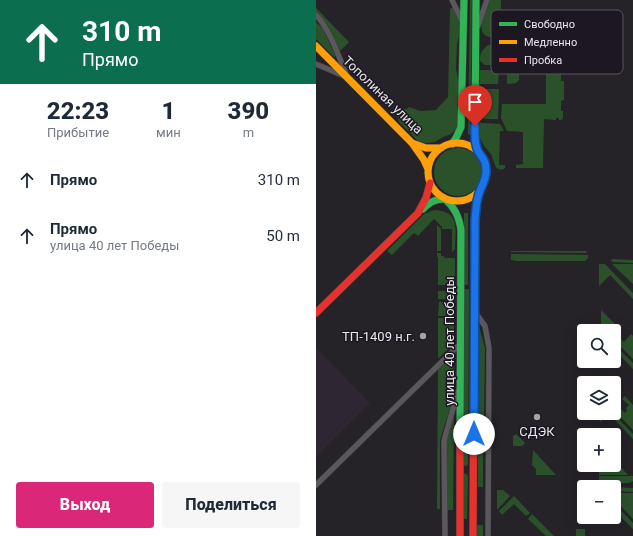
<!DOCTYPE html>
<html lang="ru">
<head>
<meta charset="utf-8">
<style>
	body { margin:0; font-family:Roboto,sans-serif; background:#f6f6f7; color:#1f2937; height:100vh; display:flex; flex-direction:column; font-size:15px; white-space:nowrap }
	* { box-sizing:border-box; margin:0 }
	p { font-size:13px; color:#747a83 }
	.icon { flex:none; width:22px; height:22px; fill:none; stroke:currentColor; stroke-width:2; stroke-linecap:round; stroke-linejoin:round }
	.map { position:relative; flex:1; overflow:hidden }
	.panel { display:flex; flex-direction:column; background:#fff; width:316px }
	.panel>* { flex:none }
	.banner { background:#0b6e4f; color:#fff; overflow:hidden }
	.fabs { position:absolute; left:261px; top:324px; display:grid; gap:8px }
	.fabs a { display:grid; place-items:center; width:44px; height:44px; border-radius:4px; background:#fff; box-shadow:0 4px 16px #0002; font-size:20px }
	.pin { position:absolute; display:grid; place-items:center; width:34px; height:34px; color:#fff; margin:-41px -17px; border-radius:50% 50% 50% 0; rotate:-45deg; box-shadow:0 0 4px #0007 }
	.pin .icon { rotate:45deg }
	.me { position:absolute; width:44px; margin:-22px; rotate:0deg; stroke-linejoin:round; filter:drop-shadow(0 0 3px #0008) }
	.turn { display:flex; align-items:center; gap:14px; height:84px; padding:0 16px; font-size:18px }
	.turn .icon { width:52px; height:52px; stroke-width:2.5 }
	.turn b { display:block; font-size:28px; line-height:34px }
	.eta { display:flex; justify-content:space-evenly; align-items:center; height:68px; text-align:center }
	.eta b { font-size:24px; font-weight:800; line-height:28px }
	.action { display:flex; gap:8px; margin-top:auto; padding:8px 16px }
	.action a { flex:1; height:46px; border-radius:4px; background:#db2777; color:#fff; font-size:16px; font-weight:800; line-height:46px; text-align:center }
	.action a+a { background:#f6f6f7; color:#1f2937 }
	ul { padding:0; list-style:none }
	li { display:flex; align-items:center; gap:12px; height:56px; padding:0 16px }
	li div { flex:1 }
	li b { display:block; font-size:15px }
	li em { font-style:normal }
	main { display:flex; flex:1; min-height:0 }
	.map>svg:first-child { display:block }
	.built { fill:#2e2632 }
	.green { fill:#2b512b }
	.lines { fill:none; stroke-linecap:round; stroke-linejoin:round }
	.street-casing { stroke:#434044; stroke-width:6 }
	.fast-casing { stroke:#434044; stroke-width:8 }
	.slow-casing { stroke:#434044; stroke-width:8 }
	.jam-casing { stroke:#434044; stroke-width:8 }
	.street { stroke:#5b585d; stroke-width:5 }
	.fast { stroke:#30b455; stroke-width:7 }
	.slow { stroke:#ff9f0a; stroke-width:7 }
	.jam { stroke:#e5322d; stroke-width:7 }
	.route-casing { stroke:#114b97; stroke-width:10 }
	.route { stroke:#1a73e8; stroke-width:7 }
	.poi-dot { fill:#a5a2a7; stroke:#1c1720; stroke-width:1.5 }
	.labels { text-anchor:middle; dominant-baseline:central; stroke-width:3; stroke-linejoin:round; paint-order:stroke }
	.street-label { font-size:13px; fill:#e9e6ec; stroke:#1c1720 }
	.poi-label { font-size:13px; fill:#e9e6ec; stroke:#1c1720; text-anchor:end }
	.key { fill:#1c1720; stroke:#5a555d; stroke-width:1 }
	.key-label { font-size:11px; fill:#e9e6ec }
</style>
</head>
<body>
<main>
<section class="panel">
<div class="banner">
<div class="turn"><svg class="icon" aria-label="ahead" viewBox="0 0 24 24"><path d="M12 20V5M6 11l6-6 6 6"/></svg><div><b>310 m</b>Прямо</div></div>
</div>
<div class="eta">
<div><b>22:23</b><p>Прибытие</p></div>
<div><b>1</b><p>мин</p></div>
<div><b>390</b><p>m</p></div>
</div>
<ul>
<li><svg class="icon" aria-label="ahead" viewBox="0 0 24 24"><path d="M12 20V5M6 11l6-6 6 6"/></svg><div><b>Прямо</b></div><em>310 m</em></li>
<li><svg class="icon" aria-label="ahead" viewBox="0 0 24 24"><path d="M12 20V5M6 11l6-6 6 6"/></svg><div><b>Прямо</b><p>улица 40 лет Победы</p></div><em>50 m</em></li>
</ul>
<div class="action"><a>Выход</a><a>Поделиться</a></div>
</section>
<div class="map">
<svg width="317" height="536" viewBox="0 0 317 536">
	<rect width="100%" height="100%" fill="#262328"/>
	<path class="built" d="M0 348 54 403 0 457Z"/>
	<path class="green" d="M154 0H156L154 134 153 135 152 134Z
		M174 0H185L184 38C174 38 163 37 166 23Z
		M0 8 33 42 24 51 11 25 0 14Z
		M135 8H137L140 10 144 21V32L141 44 140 69 143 83V122L141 128 135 134 127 137 119 142 110 143 102 141 83 122 81 113 84 110 91 109 93 107 104 111 120 110 132 97 134 10Z
		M0 22 7 29 19 55V57H18L0 39Z
		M211 44 220 46 224 48 245 61 248 65H245V81H248V100L245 101V111H247V118L245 120H243V118H240V120L228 119 227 168H200V165L207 164V132L191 131 185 118 186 104H230V65H192V63H185L186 45Z
		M172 45H183V65H169L164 61C163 54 167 49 172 45Z
		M164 70H183L182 84H164Z
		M191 70H199L203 74V80L200 83 191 84Z
		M167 89H183L182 119H169L165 117 163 114V93Z
		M163 121 166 123 184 124 188 131H184L183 165H189V168C186 171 183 169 180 168L175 154 168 146 164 138Z
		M118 172a24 24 0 1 1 48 0a24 24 0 1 1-48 0Z
		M118 210C145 211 139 230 139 249L136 252V229H126V227L118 219 102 236 98 233 76 255 71 251 108 214Z
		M148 213H152V285H148Z
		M121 225 125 229V251H121Z
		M195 251H270L271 253 195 252Z
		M121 253H125V256H128V258H139V285H122V257H121Z
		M195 254 272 255V258L269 261H201L195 260Z
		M296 259 317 260V263L296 262 295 261Z
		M283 264H289L317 293V299L294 275 283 286Z
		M296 264H317V285V284Z
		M148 289H153L152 464 150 467 148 465Z
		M122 291H131V299H122Z
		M123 302H131V316H122Z
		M285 310 304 329 298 336V331H285Z
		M122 318H131V325H138V343L122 359Z
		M162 325 163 326 169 348 168 416 166 418 163 417 162 415Z
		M315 334 317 336V359L298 340 301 335 308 342Z
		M298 344 317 363V369L298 349Z
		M130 362C134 362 137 364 138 368L137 399 124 440V509H121L122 367 126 364Z
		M309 396 317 405V430L298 410V407L300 404 309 413 311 410 310 408 313 405 306 399Z
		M283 413H297L317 434V439L293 414 284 422Z
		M138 414 137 510H130V441Z
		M163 425H165L167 427V487H162V428Z
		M200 434 209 443 206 446H197V436Z
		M217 450 240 475H220V469L216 465Z
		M298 460 312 475H283V465H298Z
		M149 473 152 476 151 519H147L148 474Z
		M283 476H317V481L313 483H283Z
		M298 487 317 488V492L298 491Z
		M181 490H187L194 496 181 510Z
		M298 493H317V519L298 499Z
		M198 496 214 513 212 515H211L210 516 198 504 186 515 183 511Z
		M298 503 317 523V529L298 510Z
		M216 514 238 536H230L212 519Z
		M161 525H167V536H161Z
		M260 529H269V536H260Z"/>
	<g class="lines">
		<defs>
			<path id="street" d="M136 0 147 23
				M0 15C13 28 23 57 30 74
				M162 26 171 0
				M0 64 28 76
				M159 312 169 326 173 348 172 536
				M0 485 145 343
				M129 536 128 441 142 391"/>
			<path id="fast" d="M160 0 159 136 161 150
				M136 144 140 138 145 127 148 0
				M129 199C139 208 143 217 145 230L144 436
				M107 209C114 202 119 199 129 199
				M158 351 159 219 162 196 166 187"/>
			<path id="slow" d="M0 46 96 143 110 148H125
				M112 172a29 29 0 1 1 58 0a29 29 0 1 1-58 0Z
				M96 143 108 160 112 169"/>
			<path id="jam" d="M0 313 102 213 110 198 114 183
				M144 536V436
				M157 536 158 351"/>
		</defs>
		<use href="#street" class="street-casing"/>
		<use href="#fast" class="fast-casing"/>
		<use href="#slow" class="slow-casing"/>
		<use href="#jam" class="jam-casing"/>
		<use href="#street" class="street"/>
		<use href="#fast" class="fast"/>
		<use href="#slow" class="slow"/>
		<use href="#jam" class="jam"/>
	</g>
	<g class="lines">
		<defs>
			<path id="route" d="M158 434 159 219C160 212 160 204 162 197 164 187 171 180 170 170 170 160 166 158 162 151 158 143 159 133 159 126"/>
		</defs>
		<use href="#route" class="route-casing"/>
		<use href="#route" class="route"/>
	</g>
	<g class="poi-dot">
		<circle cx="107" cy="336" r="4"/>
		<circle cx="221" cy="417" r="4"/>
	</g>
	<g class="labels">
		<g class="street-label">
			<text transform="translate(67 95) rotate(44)">Тополиная улица</text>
			<text transform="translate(133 341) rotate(-90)">улица 40 лет Победы</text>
		</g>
		<g class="poi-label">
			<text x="99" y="336">ТП-1409 н.г.</text>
			<text x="221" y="431" text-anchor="middle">СДЭК</text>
		</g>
	</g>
	<rect x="175" y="10" width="132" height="64" rx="6" class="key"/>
	<rect x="183" y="22" width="18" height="4" fill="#30b455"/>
	<rect x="183" y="40" width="18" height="4" fill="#ff9f0a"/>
	<rect x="183" y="58" width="18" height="4" fill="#e5322d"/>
	<g class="key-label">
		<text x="208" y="28">Свободно</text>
		<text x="208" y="46">Медленно</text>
		<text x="208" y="64">Пробка</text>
	</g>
</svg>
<div class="fabs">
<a><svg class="icon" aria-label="search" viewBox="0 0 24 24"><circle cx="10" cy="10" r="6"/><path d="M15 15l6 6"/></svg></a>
<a><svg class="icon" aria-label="layers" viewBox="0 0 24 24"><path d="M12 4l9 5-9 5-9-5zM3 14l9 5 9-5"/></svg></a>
<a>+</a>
<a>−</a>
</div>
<div class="pin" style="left:159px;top:126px;background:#d93025"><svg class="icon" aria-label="arrive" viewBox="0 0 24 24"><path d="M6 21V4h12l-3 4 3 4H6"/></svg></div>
<svg class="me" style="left:158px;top:434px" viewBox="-20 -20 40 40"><circle r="19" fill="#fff"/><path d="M0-13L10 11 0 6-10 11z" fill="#1a73e8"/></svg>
</div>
</main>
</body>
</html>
